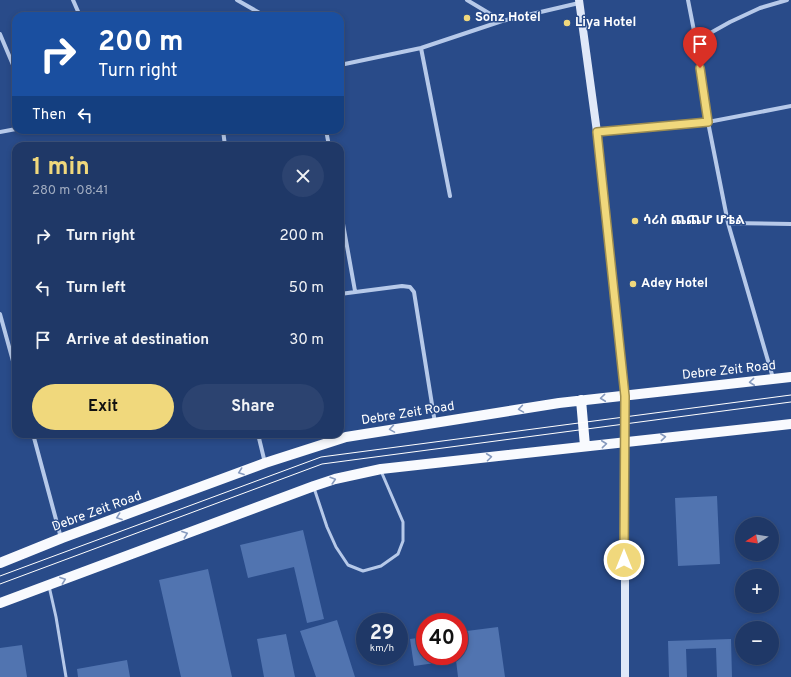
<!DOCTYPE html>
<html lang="en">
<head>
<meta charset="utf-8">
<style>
	body { margin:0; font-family:Overpass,"Noto Sans Ethiopic",sans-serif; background:#2c4370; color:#f1f3f6; height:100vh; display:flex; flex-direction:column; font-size:15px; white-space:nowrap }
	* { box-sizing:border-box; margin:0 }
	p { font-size:13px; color:#a1acc0 }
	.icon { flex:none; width:22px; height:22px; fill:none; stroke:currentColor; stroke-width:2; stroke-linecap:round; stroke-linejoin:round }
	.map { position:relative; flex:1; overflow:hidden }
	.side { position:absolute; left:12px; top:142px; width:332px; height:296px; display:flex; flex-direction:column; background:#1f3867; border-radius:12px; box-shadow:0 2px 6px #0003,0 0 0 1px #3c527b }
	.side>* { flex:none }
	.guide { position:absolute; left:12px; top:12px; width:332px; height:122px; border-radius:12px; box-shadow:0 2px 6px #0003,0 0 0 1px #3c527b; background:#1a4fa0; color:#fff; overflow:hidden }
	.needle { width:26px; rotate:258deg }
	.fabs { position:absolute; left:735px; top:517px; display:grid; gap:8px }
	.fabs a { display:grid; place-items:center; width:44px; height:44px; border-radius:50%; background:#1f3867; box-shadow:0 2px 6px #0003,0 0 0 1px #3c527b; font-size:20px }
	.speed { position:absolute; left:356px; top:613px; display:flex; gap:8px; font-size:20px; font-weight:700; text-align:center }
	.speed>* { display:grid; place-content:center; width:52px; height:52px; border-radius:50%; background:#1f3867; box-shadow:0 2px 6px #0003,0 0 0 1px #3c527b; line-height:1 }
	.speed small { font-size:10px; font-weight:400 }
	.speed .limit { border:6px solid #d22; background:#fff; color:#111 }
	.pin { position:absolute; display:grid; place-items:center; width:34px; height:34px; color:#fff; margin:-41px -17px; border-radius:50% 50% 50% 0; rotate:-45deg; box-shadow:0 0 4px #0007 }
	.pin .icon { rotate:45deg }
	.me { position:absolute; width:44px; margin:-22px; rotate:0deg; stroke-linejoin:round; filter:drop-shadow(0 0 3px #0008) }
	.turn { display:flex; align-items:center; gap:14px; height:84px; padding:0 20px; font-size:18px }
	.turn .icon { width:52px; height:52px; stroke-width:2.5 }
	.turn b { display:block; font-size:28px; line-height:34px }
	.then { display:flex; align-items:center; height:38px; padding:0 20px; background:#0003; gap:8px; font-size:15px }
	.round { display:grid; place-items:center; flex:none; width:42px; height:42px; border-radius:21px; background:#2c4370 }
	.overview { display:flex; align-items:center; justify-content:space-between; height:68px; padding:0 20px }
	h1 { font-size:24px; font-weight:700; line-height:30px; color:#f0d87c }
	.button { display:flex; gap:8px; margin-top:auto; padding:8px 20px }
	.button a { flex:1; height:46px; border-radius:24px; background:#f0d87c; color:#111; font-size:16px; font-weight:700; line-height:46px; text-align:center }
	.button a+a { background:#2c4370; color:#f1f3f6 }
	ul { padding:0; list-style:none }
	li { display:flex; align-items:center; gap:12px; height:52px; padding:0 20px }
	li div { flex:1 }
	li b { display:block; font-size:15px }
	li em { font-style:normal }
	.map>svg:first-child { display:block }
	.building { fill:#5174b0 }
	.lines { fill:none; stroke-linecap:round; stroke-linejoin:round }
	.lane { stroke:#b6c9e9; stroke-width:3 }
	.street { stroke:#b6c9e9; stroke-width:4 }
	.secondary { stroke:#e0e8f8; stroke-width:8 }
	.primary { stroke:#f8fafe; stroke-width:10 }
	.tram { stroke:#fff; stroke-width:1 }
	.oneway { stroke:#869abe }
	.route-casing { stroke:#9c8c51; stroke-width:10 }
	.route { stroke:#f0d87c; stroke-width:7 }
	.poi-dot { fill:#f0d87c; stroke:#294b89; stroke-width:1.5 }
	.labels { text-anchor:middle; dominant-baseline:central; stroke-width:3; stroke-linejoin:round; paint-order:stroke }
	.poi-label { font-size:13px; font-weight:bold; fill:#fff; stroke:#294b89; text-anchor:start }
	.street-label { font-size:13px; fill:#fff; stroke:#294b89 }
</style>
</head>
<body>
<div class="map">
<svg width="791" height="677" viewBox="0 0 791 677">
	<rect width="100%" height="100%" fill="#294b89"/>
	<path class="building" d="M717 496 720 564 678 566 675 498Z
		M303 530 324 619 307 623 294 567 248 578 240 545Z
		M208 569 232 677H181L159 580Z
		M337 620 355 677H316L300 631Z
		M498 627 505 677H458L456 660 414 666 410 639 425 637V656H459V632Z
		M286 634 295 677H264L257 639Z
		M731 639 732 677H717L716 648 686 649 687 677H669L668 641Z
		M22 645 27 677H0V648Z
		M127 660 130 677H78L77 669Z"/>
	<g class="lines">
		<path class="lane" d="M314 488 327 527 336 547 348 565 363 571 381 566 398 554 403 541V522L381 471
			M49 586 56 617 66 677"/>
		<path class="street" d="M73 0 80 16
			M237 0 265 16
			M467 0 502 21 579 3
			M688 0 696 41
			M0 34 16 72
			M421 48 450 196
			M340 65 421 48 502 21
			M223 130 225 146
			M326 130 329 146
			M0 132 16 129
			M597 132 708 122 791 106
			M340 207 355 291
			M728 223 791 224
			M340 294 402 286 410 287 414 292 435 423
			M0 314 16 372
			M773 378 728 223 708 122 696 41 730 22 760 8 787 0
			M33 434 61 538
			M258 434 265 463"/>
		<path class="secondary" d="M579 0 597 132 625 396V677"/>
		<path class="primary" d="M581 400 585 446
			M0 563 62 538 265 463 346 437 559 403 791 377
			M0 603 314 486 335 479 381 469 791 424"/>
		<path class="tram" d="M0 576 321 457 791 395
			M0 584 322 464 791 402"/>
	</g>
	<defs><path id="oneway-chevron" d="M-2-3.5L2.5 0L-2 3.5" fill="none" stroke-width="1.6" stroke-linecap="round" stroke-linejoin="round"/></defs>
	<g class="oneway">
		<use href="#oneway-chevron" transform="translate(752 382) rotate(174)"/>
		<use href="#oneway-chevron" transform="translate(603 398) rotate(174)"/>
		<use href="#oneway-chevron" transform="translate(521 409) rotate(171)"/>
		<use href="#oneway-chevron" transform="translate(392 429) rotate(171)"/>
		<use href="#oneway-chevron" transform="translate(663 437) rotate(-6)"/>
		<use href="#oneway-chevron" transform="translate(604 444) rotate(-6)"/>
		<use href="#oneway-chevron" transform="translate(489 457) rotate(-7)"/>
		<use href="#oneway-chevron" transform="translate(241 472) rotate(160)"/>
		<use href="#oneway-chevron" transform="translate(333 480) rotate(-17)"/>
		<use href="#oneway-chevron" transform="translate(119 517) rotate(160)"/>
		<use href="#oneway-chevron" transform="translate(185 534) rotate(-20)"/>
		<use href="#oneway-chevron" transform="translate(63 580) rotate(-20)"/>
	</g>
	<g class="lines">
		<defs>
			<path id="route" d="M624 560 625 396 597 132 708 122 700 68"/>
		</defs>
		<use href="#route" class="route-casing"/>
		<use href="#route" class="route"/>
	</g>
	<g class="poi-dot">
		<circle cx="467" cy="18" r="4"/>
		<circle cx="567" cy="23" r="4"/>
		<circle cx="635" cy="221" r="4"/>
		<circle cx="633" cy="284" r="4"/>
	</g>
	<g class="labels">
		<g class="poi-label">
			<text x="475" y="18">Sonz Hotel</text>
			<text x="575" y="23">Liya Hotel</text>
			<text x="643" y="221">ሳሪስ ጨጨሆ ሆቴል</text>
			<text x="641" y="284">Adey Hotel</text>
		</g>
		<g class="street-label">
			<text transform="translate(729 371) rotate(-6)">Debre Zeit Road</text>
			<text transform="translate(408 414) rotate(-9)">Debre Zeit Road</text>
			<text transform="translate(97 512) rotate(-20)">Debre Zeit Road</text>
		</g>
	</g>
</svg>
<div class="fabs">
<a><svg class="needle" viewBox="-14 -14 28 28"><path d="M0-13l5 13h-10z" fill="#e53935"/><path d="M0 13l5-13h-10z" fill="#a1acc0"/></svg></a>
<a>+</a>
<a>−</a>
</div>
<div class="speed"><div>29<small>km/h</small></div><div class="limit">40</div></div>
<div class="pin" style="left:700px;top:68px;background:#d93025"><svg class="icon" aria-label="arrive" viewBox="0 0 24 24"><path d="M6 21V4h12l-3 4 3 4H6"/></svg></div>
<svg class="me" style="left:624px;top:560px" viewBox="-20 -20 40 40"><circle r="17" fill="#f0d87c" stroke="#fff" stroke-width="3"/><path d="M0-11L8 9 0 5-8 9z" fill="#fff"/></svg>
<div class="guide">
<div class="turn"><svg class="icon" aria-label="right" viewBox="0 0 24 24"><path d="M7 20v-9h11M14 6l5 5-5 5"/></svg><div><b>200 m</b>Turn right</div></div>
<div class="then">Then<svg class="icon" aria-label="left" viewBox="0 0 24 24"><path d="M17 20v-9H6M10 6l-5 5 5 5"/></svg></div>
</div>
<section class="side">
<div class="overview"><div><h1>1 min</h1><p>280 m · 08:41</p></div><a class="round"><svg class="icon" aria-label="close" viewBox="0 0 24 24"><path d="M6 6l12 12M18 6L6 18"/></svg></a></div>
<ul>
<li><svg class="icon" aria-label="right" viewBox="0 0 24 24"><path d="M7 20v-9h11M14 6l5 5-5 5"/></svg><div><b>Turn right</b></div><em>200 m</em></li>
<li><svg class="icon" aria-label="left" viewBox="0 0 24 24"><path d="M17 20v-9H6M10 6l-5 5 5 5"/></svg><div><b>Turn left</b></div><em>50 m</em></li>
<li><svg class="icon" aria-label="arrive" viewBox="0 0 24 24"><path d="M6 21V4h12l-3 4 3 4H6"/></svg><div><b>Arrive at destination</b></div><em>30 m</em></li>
</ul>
<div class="button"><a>Exit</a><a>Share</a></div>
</section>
</div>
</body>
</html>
